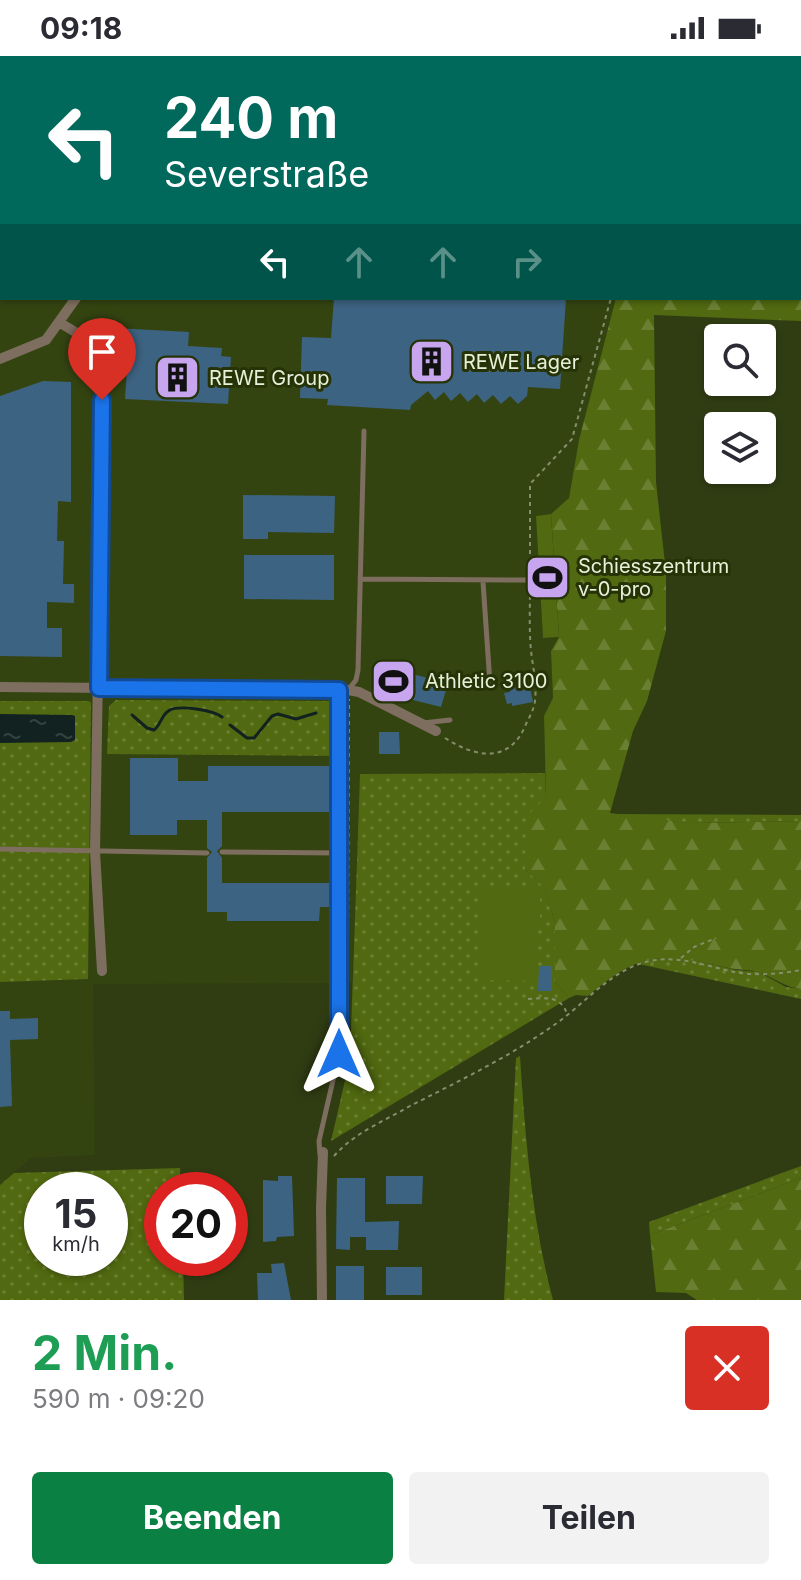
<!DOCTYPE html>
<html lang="de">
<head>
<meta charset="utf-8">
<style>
	body { margin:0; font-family:Inter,sans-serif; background:#f2f2f3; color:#2b2b33; height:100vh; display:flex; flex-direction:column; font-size:30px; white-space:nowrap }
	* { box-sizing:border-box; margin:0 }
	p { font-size:26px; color:#7c7c81 }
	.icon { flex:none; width:44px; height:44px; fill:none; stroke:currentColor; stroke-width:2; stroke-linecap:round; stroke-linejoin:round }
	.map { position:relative; height:1244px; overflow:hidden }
	.details { display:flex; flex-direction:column; background:#fff; flex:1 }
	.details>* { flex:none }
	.top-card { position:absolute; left:0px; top:0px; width:802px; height:244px; box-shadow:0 2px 6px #0004; background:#00695c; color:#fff; overflow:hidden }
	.tools { position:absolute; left:704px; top:268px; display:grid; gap:16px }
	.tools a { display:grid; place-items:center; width:72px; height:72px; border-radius:8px; background:#fff; box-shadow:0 2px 6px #0004; font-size:40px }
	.speed { position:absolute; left:24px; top:1116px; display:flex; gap:16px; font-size:40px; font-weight:700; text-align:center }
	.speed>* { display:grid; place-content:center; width:104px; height:104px; border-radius:50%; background:#fff; box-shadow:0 2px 6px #0004; line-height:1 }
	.speed small { font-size:20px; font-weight:400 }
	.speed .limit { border:12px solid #d22; background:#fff; color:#111 }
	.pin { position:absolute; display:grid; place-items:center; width:68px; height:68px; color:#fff; margin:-82px -34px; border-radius:50% 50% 50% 0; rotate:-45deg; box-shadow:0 0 8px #0007 }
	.pin .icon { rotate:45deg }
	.me { position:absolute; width:88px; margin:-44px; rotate:0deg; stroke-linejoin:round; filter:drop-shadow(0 0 6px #0008) }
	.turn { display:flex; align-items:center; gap:28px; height:168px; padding:0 32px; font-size:36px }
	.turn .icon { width:104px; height:104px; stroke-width:2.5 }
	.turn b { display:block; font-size:56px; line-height:68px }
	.lanes { display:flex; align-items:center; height:76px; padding:0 32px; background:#0003; justify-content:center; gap:40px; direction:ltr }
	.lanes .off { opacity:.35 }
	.round { display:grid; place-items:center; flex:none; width:84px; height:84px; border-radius:8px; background:#f2f2f3 }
	.head { display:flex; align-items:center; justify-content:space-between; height:136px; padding:0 32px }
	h1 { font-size:48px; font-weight:700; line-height:60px; color:#1e9e55 }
	.primary-button { display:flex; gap:16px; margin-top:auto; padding:16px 32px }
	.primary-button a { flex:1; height:92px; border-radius:8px; background:#0b8043; color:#fff; font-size:32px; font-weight:700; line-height:92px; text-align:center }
	.primary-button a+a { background:#f2f2f3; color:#2b2b33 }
	.status { display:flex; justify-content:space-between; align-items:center; height:56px; padding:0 40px; background:#fff; direction:ltr }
	.status svg { height:22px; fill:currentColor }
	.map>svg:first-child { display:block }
	.built { fill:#344411 }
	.grass { fill:url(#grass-dots); fill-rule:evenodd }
	.forest { fill:url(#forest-firs) }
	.pitch { fill:#516910 }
	.water { fill:url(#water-ripples) }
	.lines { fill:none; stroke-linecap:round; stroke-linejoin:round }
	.stream { stroke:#112220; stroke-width:3 }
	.building { fill:#3d6382 }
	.path { stroke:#848f6d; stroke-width:2; stroke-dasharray:4 4; stroke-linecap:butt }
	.lane { stroke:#7e6e5f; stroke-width:5 }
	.street { stroke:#7e6e5f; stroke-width:10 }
	.highway { stroke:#deb792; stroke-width:20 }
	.rail-casing { stroke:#a6b092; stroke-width:6 }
	.rail { stroke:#263307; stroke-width:3; stroke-dasharray:9; stroke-linecap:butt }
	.route-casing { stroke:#114b97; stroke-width:20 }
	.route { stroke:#1a73e8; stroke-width:14 }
	.labels { text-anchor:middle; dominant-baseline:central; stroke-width:6; stroke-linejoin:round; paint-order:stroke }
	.poi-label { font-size:20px; fill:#e7f0d8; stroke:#263307; text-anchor:start }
</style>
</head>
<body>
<div class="status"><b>09:18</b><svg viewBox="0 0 49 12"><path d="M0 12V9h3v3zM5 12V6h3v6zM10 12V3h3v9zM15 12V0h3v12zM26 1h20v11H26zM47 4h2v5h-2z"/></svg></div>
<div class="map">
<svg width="801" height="1244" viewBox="0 0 801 1244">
	<defs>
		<pattern id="grass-dots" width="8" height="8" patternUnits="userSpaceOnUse" patternTransform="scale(2)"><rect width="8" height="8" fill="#516910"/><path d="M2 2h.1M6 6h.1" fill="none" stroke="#6a7f32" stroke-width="1.8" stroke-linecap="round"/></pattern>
		<pattern id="forest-firs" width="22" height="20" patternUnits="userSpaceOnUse" patternTransform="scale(2)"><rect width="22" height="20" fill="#516910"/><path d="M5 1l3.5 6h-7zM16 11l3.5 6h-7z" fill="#6a7f32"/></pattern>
		<pattern id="water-ripples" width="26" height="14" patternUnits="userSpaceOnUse" patternTransform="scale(2)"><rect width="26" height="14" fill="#112220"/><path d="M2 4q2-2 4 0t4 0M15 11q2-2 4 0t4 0" fill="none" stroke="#344240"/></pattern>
	</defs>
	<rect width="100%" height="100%" fill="#303d13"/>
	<path class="built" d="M616 242 579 384 569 442 551 458 536 460 543 582 559 581 551 595 553 642 544 660 545 717 360 718 352 927 93 928 95 1099 31 1102 0 1129V243Z"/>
	<path class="grass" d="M116 644 332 645 336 650V700L107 698 109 650Z
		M0 645H89L91 647 88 923 0 926Z
		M545 717 546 741 525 813 544 831 555 866V926L569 942 331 1085 350 1003 360 718Z
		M610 758 801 759V765L688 767Z
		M680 901 736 914 759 916 786 931 801 933V943L634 907 650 903Z
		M520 1000C525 1079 532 1167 553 1244H504L516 1002Z
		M801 1110V1122L650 1179 649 1166Z
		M180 1112 181 1134H162V1202H183L184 1244H0V1129L14 1117ZM42 1134H110V1202H42Z"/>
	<path class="forest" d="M801 200V265L654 259 656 426 666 517V575L647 645 633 675 610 757 688 767 801 765V933C785 931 776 923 761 917 750 913 736 914 724 911 659 896 640 896 588 940L576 939 569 942 555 926V866L544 832 525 813 526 761 546 741 544 660 553 642 551 595 559 581 551 458 569 442 579 384 616 242H800Z
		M801 1122V1244H697L686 1237 656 1236 650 1179Z"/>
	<path class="pitch" d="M551 458 559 581 543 582 536 460Z
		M479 834H540V869L534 870V925L479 924Z"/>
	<path class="water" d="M0 658 72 659 75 660V684L71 686 0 687Z"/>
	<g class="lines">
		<path class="stream" d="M132 659 147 672 154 674C161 669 162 657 170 654 180 649 213 654 222 661
			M230 669 247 682H254L272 660 278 658 296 663 316 657"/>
	</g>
	<path class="building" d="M334 242H566L560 333 528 331 527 340 518 348 510 340 501 348 493 339 484 347 477 338 468 346 460 337 451 345 444 336 435 344 428 335 411 349 410 354 327 349 328 343 300 342 302 281 331 282Z
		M114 272 189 276 188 290 222 292 221 300 231 301 228 348 125 343 129 281 113 280Z
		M43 325 71 326V446L58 445 57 485H64L63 528H74V547L47 546V572H62V601L0 600V340Z
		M243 439 335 440 334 477 268 476V483H243Z
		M244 499H334V544L244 543Z
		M386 605 416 619 448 627 441 651 409 643 376 627Z
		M529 627 533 646 512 650V647L507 648 504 637 510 636 509 631Z
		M379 676H399L400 698H379Z
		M130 702H178V725H208V710H332V756H222V790L217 795 222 802V827H332V851H320L319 865H227V856H207V802L212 796 207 792V764H177V779H130Z
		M539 910H552V935H538Z
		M0 955H10V963L38 962V983L10 984 12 1050 0 1051Z
		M278 1120H292L294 1180 277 1181 276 1185 263 1186V1124L278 1125Z
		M386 1120H423L422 1148H386Z
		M337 1122H365V1166L399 1165 398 1194H366V1181H350V1194L336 1193Z
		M284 1207 291 1244H258L257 1217H272L271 1208Z
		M336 1210H364V1244H336Z
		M386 1211H422V1239H386Z"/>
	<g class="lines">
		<path class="path" d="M0 156 2 155
			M530 514V428L572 383 611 242
			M445 682C476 702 510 708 526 668 530 660 534 653 535 645 537 628 533 612 531 595 529 575 530 553 530 533
			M348 893 349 643
			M681 902 694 891 716 882
			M528 943C545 942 561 939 567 958
			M334 1100C354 1077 384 1065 410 1050 459 1025 509 1001 554 969 585 948 611 913 650 905 679 899 706 910 734 916 756 920 779 918 801 914"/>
		<path class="lane" d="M800 188H801
			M360 523 529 524
			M483 526 490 628
			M349 633 356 624 358 614 364 375
			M423 667 450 664
			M0 793 207 797
			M222 796 339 797
			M320 1099 319 1085 339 998V635"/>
		<path class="street" d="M60 267C85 281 97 288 103 318L95 796 102 915
			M0 303 46 284 76 242
			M0 631 348 634 359 636 436 675
			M322 1244 321 1152 323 1096"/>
		<path class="highway" d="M206 0 231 2
			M494 0 519 2
			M646 0 651 2
			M0 20H2
			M800 24H801
			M800 48 801 49
			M0 176 2 175
			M0 192 2 191"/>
		<defs>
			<path id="rail" d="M0 43 2 44
				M800 113H801"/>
		</defs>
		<use href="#rail" class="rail-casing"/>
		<use href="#rail" class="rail"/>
	</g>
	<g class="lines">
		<defs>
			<path id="route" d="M102 344 99 632 339 634V998"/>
		</defs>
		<use href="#route" class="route-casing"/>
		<use href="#route" class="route"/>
	</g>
	<defs>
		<symbol id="building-square" viewBox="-11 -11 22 22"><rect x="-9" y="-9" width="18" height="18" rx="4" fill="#c7a6ef" stroke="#263307"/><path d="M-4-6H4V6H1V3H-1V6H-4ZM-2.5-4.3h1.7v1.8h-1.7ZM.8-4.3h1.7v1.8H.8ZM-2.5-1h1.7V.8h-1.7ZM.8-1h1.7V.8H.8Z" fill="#111"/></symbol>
		<symbol id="stadium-square" viewBox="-11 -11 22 22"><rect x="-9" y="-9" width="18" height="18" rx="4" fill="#c7a6ef" stroke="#263307"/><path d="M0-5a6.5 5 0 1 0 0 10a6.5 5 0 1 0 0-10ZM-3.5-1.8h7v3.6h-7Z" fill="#111"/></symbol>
	</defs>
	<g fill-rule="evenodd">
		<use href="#building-square" x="406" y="280" width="51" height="51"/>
		<use href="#building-square" x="152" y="296" width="51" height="51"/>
		<use href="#stadium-square" x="522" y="496" width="51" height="51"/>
		<use href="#stadium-square" x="368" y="600" width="51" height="51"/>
	</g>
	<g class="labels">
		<g class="poi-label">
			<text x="463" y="306">REWE Lager</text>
			<text x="209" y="322">REWE Group</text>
			<text x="578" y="510">Schiesszentrum<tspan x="578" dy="23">v-0-pro</tspan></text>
			<text x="425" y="625">Athletic 3100</text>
		</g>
	</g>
</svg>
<div class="tools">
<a><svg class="icon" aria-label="search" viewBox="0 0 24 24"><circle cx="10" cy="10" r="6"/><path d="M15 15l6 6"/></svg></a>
<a><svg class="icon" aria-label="layers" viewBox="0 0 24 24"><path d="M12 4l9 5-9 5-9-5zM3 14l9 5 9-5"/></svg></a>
</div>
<div class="speed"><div>15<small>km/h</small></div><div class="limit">20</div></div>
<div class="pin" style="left:102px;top:344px;background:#d93025"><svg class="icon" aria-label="arrive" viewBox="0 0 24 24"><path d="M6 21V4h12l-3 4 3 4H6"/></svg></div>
<svg class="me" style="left:339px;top:998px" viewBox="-20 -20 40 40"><path d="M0-17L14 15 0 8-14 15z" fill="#1a73e8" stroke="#fff" stroke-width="4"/></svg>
<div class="top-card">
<div class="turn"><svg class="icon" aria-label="left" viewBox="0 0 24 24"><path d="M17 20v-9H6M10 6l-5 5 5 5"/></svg><div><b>240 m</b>Severstraße</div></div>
<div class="lanes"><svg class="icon" aria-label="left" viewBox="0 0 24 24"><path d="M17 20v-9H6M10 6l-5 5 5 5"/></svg><svg class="icon off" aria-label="ahead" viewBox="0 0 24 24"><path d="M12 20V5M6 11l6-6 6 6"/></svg><svg class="icon off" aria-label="ahead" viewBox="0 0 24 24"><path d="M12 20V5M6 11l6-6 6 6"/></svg><svg class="icon off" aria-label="right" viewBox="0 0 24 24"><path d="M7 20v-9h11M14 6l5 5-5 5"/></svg></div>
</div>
</div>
<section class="details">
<div class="head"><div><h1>2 Min.</h1><p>590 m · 09:20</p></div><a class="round" style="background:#d93025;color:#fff"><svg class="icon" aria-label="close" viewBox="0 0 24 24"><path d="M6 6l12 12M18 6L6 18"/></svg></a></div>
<div class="primary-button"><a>Beenden</a><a>Teilen</a></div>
</section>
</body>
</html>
